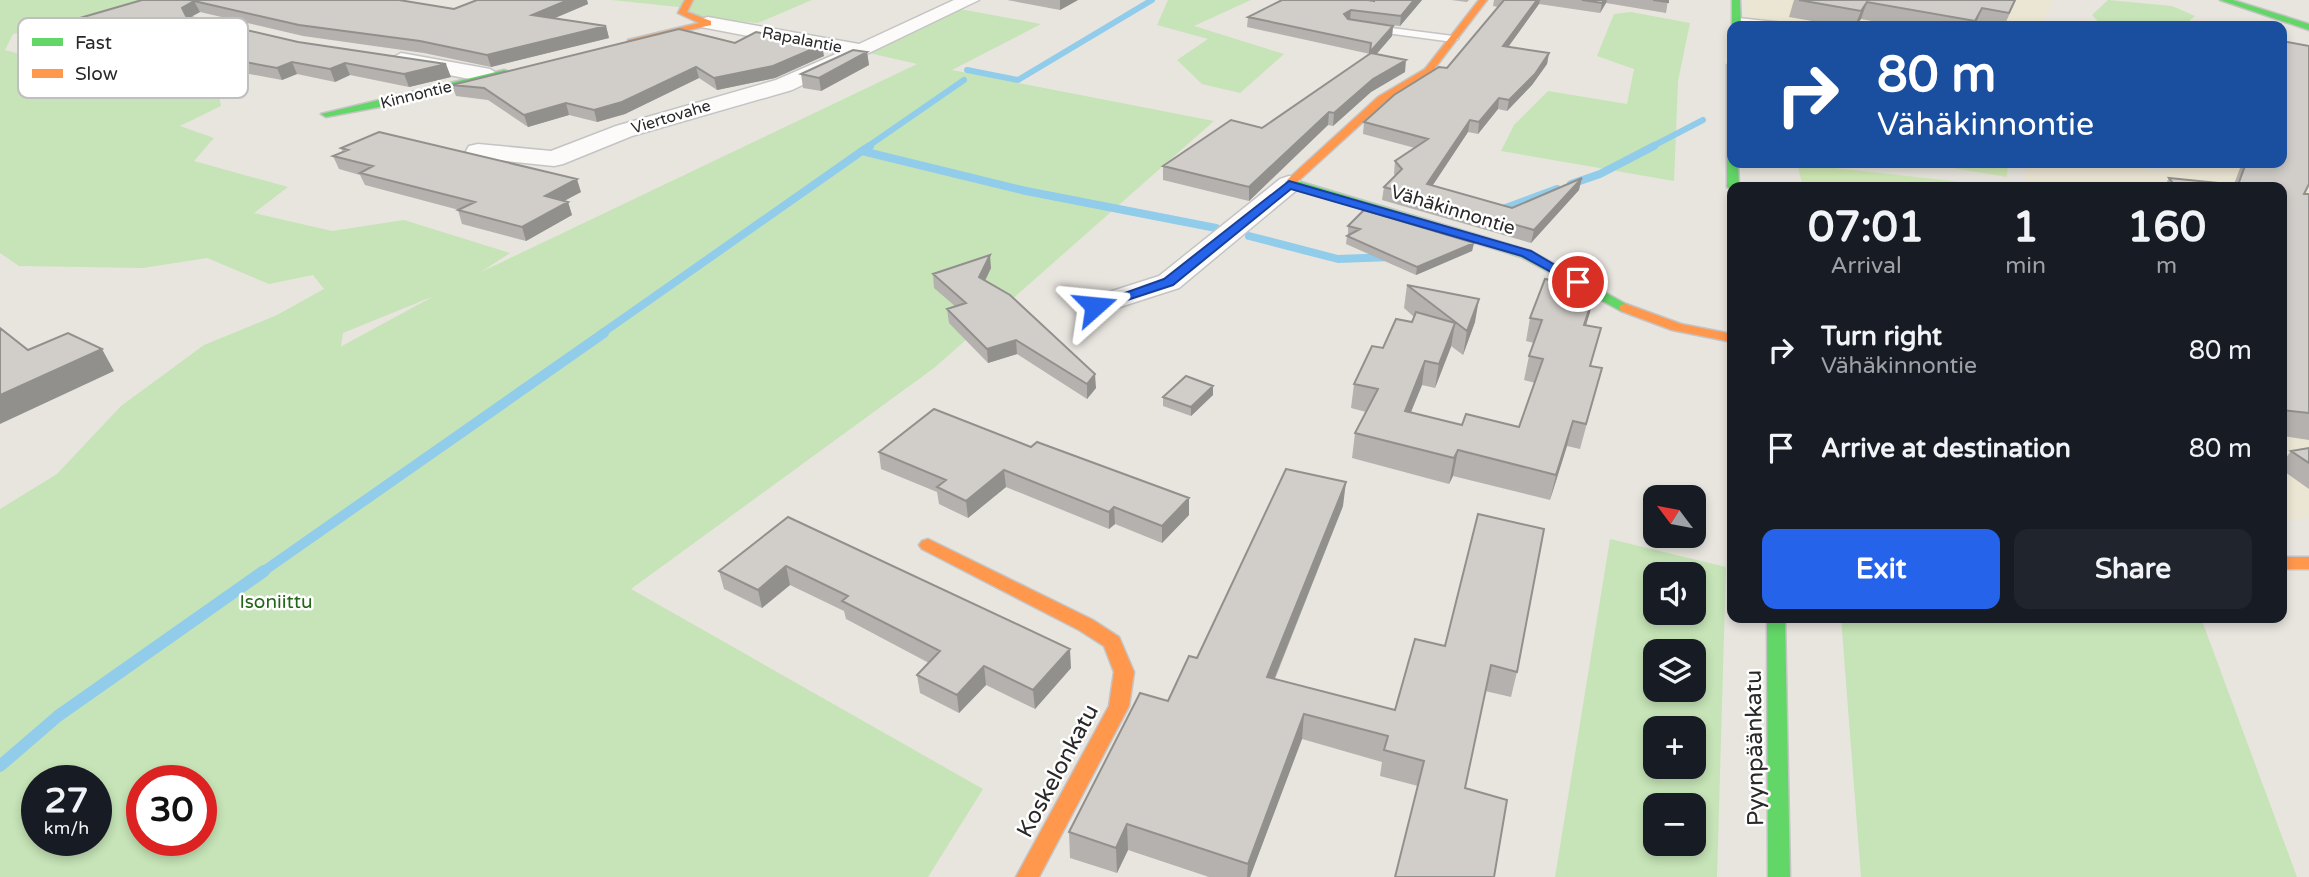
<!DOCTYPE html>
<html lang="en">
<head>
<meta charset="utf-8">
<style>
	body { margin:0; font-family:"Varela Round",sans-serif; background:#20242c; color:#f1f3f6; height:100vh; display:flex; flex-direction:column; font-size:26px; white-space:nowrap }
	* { box-sizing:border-box; margin:0 }
	p { font-size:23px; color:#9ea1a6 }
	.icon { flex:none; width:38px; height:38px; fill:none; stroke:currentColor; stroke-width:2; stroke-linecap:round; stroke-linejoin:round }
	.map { position:relative; flex:1; overflow:hidden }
	.drawer { position:absolute; left:1727px; top:182px; width:560px; height:441px; display:flex; flex-direction:column; background:#171b24; border-radius:14px; box-shadow:0 4px 10px #0003 }
	.drawer>* { flex:none }
	.banner { position:absolute; left:1727px; top:21px; width:560px; height:147px; border-radius:14px; box-shadow:0 4px 10px #0003; background:#1a4fa0; color:#fff; overflow:hidden }
	.needle { width:46px; rotate:302deg }
	.buttons { position:absolute; left:1643px; top:485px; display:grid; gap:14px }
	.buttons a { display:grid; place-items:center; width:63px; height:63px; border-radius:14px; background:#171b24; box-shadow:0 4px 10px #0003; font-size:35px }
	.speed { position:absolute; left:21px; top:765px; display:flex; gap:14px; font-size:35px; font-weight:700; text-align:center }
	.speed>* { display:grid; place-content:center; width:91px; height:91px; border-radius:50%; background:#171b24; box-shadow:0 4px 10px #0003; line-height:1 }
	.speed small { font-size:18px; font-weight:400 }
	.speed .limit { border:10px solid #d22; background:#fff; color:#111 }
	.pin { position:absolute; display:grid; place-items:center; width:60px; height:60px; color:#fff; margin:-30px; border:4px solid #fff; border-radius:50%; box-shadow:0 2px 7px #0007 }
	.me { position:absolute; width:77px; margin:-38px; rotate:72deg; stroke-linejoin:round; filter:drop-shadow(0 0 5px #0008) }
	.turn { display:flex; align-items:center; gap:24px; height:147px; padding:0 35px; font-size:32px }
	.turn .icon { width:91px; height:91px; stroke-width:2.5 }
	.turn b { display:block; font-size:49px; line-height:60px }
	.eta { display:flex; justify-content:space-evenly; align-items:center; height:119px; text-align:center }
	.eta b { font-size:42px; font-weight:700; line-height:49px }
	.button { display:flex; gap:14px; margin-top:auto; padding:14px 35px }
	.button a { flex:1; height:80px; border-radius:14px; background:#2563eb; color:#fff; font-size:28px; font-weight:700; line-height:80px; text-align:center }
	.button a+a { background:#20242c; color:#f1f3f6 }
	ul { padding:0; list-style:none }
	li { display:flex; align-items:center; gap:21px; height:98px; padding:0 35px }
	li div { flex:1 }
	li b { display:block; font-size:26px }
	li em { font-style:normal }
	.map>svg:first-child { display:block }
	.education { fill:#ebe5d3 }
	.green { fill:#c6e4b7; fill-rule:evenodd }
	.pitch { fill:#d0e8b5 }
	.lines { fill:none; stroke-linecap:round; stroke-linejoin:round }
	.stream-far3 { stroke:#91ccea; stroke-width:6 }
	.stream-far2 { stroke:#91ccea; stroke-width:8 }
	.stream-far1 { stroke:#91ccea; stroke-width:10 }
	.stream { stroke:#91ccea; stroke-width:12 }
	.lane-casing { stroke:#c5c4c4; stroke-width:3 }
	.street-casing { stroke:#c5c4c4; stroke-width:3 }
	.fast-casing { stroke:#c5c4c4; stroke-width:3 }
	.slow-casing { stroke:#c5c4c4; stroke-width:3 }
	.lane { fill:#fcfbfa; fill-rule:evenodd }
	.street { fill:#fcfbfa; fill-rule:evenodd }
	.fast { fill:#63d668; fill-rule:evenodd }
	.slow { fill:#ff974d; fill-rule:evenodd }
	.wall { fill:#b4b1ae }
	.shaded-wall { fill:#92908d }
	.building { fill:#d1ceca; stroke:#92908d; stroke-width:2 }
	.route { fill:#2563eb; stroke:#184099; stroke-width:2 }
	.labels { text-anchor:middle; dominant-baseline:central; stroke-width:5; stroke-linejoin:round; paint-order:stroke }
	.far-street-label { font-size:16px; fill:#292929; stroke:#fff }
	.street-label { font-size:19px; fill:#292929; stroke:#fff }
	.park-label { font-size:19px; fill:#236619; stroke:#fff }
	.near-street-label { font-size:23px; fill:#292929; stroke:#fff }
	.key { fill:#fff; stroke:#bfbfbf; stroke-width:2 }
	.key-label { font-size:19px; fill:#292929 }
</style>
</head>
<body>
<div class="map">
<svg width="2309" height="877" viewBox="0 0 2309 877">
	<rect width="100%" height="100%" fill="#e8e5df"/>
	<path class="education" d="M1746 0H2053L2041 26H1749L1745 25Z
		M2309 119V518L2282 520V187H2026V163H2117L2164 173 2163 163H2282Z"/>
	<path class="green" d="M0 0H175L13 34 5 50 95 74 218 89 221 106 180 126 214 138 194 161 288 187 254 213 332 231 404 220 510 253 481 272 917 64 869 53 960 9 1041 24 952 70 1214 121 934 368 631 589 983 789 928 877H0V509L57 474 121 406 204 345 277 315 324 289 313 275 269 284 207 258 143 268 19 266 0 253ZM434 296 342 346H341L343 333ZM37 780H96V840H37ZM142 780H201V840H142Z
		M611 0H812L758 23 696 18 679 7Z
		M1168 0H1251L1194 26 1284 54 1240 93 1202 84 1177 60 1208 39 1157 25Z
		M2108 0 2172 6 2195 16 2187 23 2102 26 2092 15Z
		M1631 12 1690 23 1678 81 1674 181 1501 151 1514 125 1548 91 1627 104 1634 69 1597 56 1614 14Z
		M1610 539 1726 567 1717 877H1555ZM1656 574H1694V612H1656ZM1656 651H1694V690H1656ZM1656 728H1694V766H1656ZM1656 805H1694V844H1656Z
		M1841 618H2201L2297 877H1861Z"/>
	<path class="pitch" d="M1922 163H2008L2007 177Z
		M1797 164 1962 182 1964 187H1803Z"/>
	<g class="lines">
		<path class="stream-far3" d="M967 70 1018 80 1152 0
			M867 147 964 80
			M1651 147 1703 120"/>
		<path class="stream-far2" d="M862 151 870 146
			M1571 184 1600 174 1654 146
			M1495 212 1557 189
			M1249 236 1338 259 1392 257
			M601 334 862 151 1026 191 1216 228"/>
		<path class="stream-far1" d="M261 573 604 333"/>
		<path class="stream" d="M0 766 58 716 264 571"/>
		<defs>
			<path id="lane" d="M1738 18 1784 23 1789 26 1734 23 1733 21Z
				M1368 25 1453 36 1458 39 1453 42 1364 30 1363 28Z"/>
			<path id="street" d="M954 0H979L792 90 632 136 563 164 554 166 478 158 469 156 466 151 469 146 478 144 551 151 616 126 776 80 838 53 701 27 698 23 701 19 708 17 859 44Z
				M401 53 490 69 501 76 490 83 393 64 390 59Z
				M1289 176 1298 179 1302 184 1298 189 1179 288 1095 315 1084 312 1080 306 1084 300 1159 276 1280 179Z"/>
			<path id="fast" d="M1732 0H1740L1741 26H1732Z
				M2220 0H2233L2309 24V30Z
				M1732 62V163H1738L1739 187H1732V190L1727 187V65Z
				M504 70 507 71V75L395 104 326 117 321 114Z
				M1291 179 1531 251 1633 308 1626 312 1621 311 1521 257 1287 184 1285 182Z
				M1767 618H1785L1790 877H1768Z"/>
			<path id="slow" d="M685 0H693L687 12 711 21V25L628 44V40L699 23 678 13Z
				M1479 0H1487L1431 73 1386 101 1295 184H1287V180L1378 97 1425 69Z
				M1626 304 1681 324 1732 334V342L1672 330 1621 311 1619 308 1621 305Z
				M928 539 1093 620 1119 637 1134 672 1129 706 1039 877H1016L1109 706 1114 672 1104 646 1079 630 922 549 919 545 922 541Z
				M2282 557H2309V569H2282Z"/>
		</defs>
		<use href="#lane" class="lane-casing"/>
		<use href="#street" class="street-casing"/>
		<use href="#fast" class="fast-casing"/>
		<use href="#slow" class="slow-casing"/>
		<use href="#lane" class="lane"/>
		<use href="#street" class="street"/>
		<use href="#fast" class="fast"/>
		<use href="#slow" class="slow"/>
	</g>
	<path class="wall" d="M142 0 454 9 477 0H587L588 4 555 18 606 26 609 38 491 67 424 53 303 36 200 12 191 17 451 77 409 87 350 75 335 82 297 74 282 80 138 53 135 47 72 34 66 22Z
		M1007 0H1078L1060 10Z
		M1373 0H1422L1400 26 1367 22 1393 26 1392 36 1376 54 1405 72 1371 92 1333 126 1328 125 1249 201 1163 180V166L1262 128 1370 54 1247 27 1248 17 1373 1Z
		M1451 0H1469L1467 2Z
		M1494 0H1668L1666 13 1606 3 1600 13 1539 4 1508 47 1549 53 1547 64 1532 85 1507 111 1498 109 1478 134 1468 132 1432 186 1512 208 1579 190 1531 243 1382 200 1384 187 1396 176 1394 174 1395 161 1415 148 1363 134 1364 122 1447 68 1498 7 1493 6Z
		M1794 0H2016L2004 26H1900L1861 19 1856 26H1841L1789 17Z
		M735 43 824 56 775 78 717 90 699 78 625 114 597 122 569 115 528 127 488 100 456 96 452 85Z
		M867 52 869 65 821 91 803 88 801 74Z
		M341 148 581 192 564 201 568 202 572 215 526 241 462 224 458 210H459L365 185 360 175 339 169 333 156 343 152Z
		M2242 163H2282L2304 194H2309V440L2282 436V187H2141L2142 185 2164 187 2169 178 2234 184Z
		M1348 226 1474 243 1472 251 1416 275 1346 244 1347 236 1350 235 1348 234Z
		M991 268 985 281 1096 388 1087 399 1017 354 988 363 949 323 947 309 956 307 934 288 933 274Z
		M1407 285 1475 322 1463 355 1451 346 1435 388 1422 385 1411 412 1462 425 1519 427 1535 383 1524 380 1529 356 1534 343 1526 341 1530 318 1590 312 1586 325 1591 366 1602 368 1580 449 1567 446 1550 500 1453 476 1449 484 1352 458 1355 433 1366 412 1351 408 1354 384 1383 348 1412 322 1414 317 1404 308Z
		M1213 395 1191 416 1163 406V397Z
		M934 409 1189 515 1162 543 1115 524 1109 529 1006 487 968 518 939 504 937 492 881 469 879 452Z
		M2309 448V489L2282 470V463L2291 451Z
		M1343 506 1275 679 1395 710 1415 639 1517 672 1511 697 1485 691 1418 786 1380 776 1382 762 1302 739 1250 877H1209L1128 850 1117 873 1070 858 1069 832 1168 701 1197 658Z
		M788 517 1071 668 1035 709 986 685 959 713 920 693 917 675 929 663 846 619 844 611 790 585 762 608 724 589 719 571Z"/>
	<path class="shaded-wall" d="M568 0H587L588 4 536 26 532 15Z
		M1060 0H1078L1060 10Z
		M1414 0H1422L1400 26 1401 16Z
		M1537 0H1540L1539 4 1501 57 1503 46Z
		M1604 0H1607L1606 3 1600 13 1602 3Z
		M194 1 200 12 187 19 182 8Z
		M1867 2 1861 19 1855 26 1861 11Z
		M1982 8 1975 26H1973L1975 21Z
		M1351 10 1350 20 1343 24 1344 14Z
		M606 26 609 38 491 67 487 55Z
		M1393 26 1392 36 1369 63 1370 52Z
		M822 45 824 56 775 78 717 90 714 78Z
		M867 52 869 65 821 91 819 78Z
		M1549 53 1547 64 1532 85 1507 111 1509 100Z
		M1406 60 1405 72 1371 92 1333 126 1334 113 1373 79Z
		M292 62 297 74 282 80 277 68Z
		M345 63 350 75 335 82 330 69Z
		M446 64 451 77 409 87 404 74Z
		M696 67 699 78 625 114 597 122 594 110Z
		M1499 98 1498 109 1478 134 1479 122Z
		M566 103 569 115 528 127 524 115Z
		M1329 112 1328 125 1249 201V187Z
		M1470 120 1468 132 1425 197 1427 184Z
		M1582 178 1579 190 1531 243 1534 230Z
		M577 179 581 192 549 209 545 196Z
		M568 202 572 215 526 241 522 227Z
		M1474 243 1472 251 1416 275 1417 267Z
		M990 255 991 268 980 291 979 277Z
		M1596 289 1590 312 1579 348 1584 325Z
		M1479 299 1475 322 1463 355 1467 331Z
		M1455 323 1451 347 1435 388 1439 364Z
		M1016 340 1017 354 988 363 987 349Z
		M102 349 114 371 0 424V395Z
		M1425 361 1422 385 1401 436 1405 411Z
		M1095 374 1096 388 1087 399V384Z
		M1213 386V395L1191 416V407Z
		M1573 421 1567 446 1550 500 1556 475Z
		M1458 450 1453 476 1449 484 1454 458Z
		M1004 470 1006 487 968 518 966 501Z
		M1346 482 1343 506 1265 702 1267 677Z
		M1189 498V515L1162 543V526Z
		M1114 507 1115 524 1109 529V512Z
		M786 566 790 585 762 608 758 590Z
		M1070 649 1071 668 1035 709 1033 690Z
		M984 666 986 685 959 713 957 695Z
		M1304 714 1302 739 1250 877H1247L1248 864Z
		M1127 824 1128 850 1117 873 1116 848Z"/>
	<path class="building" d="M142 0H399L454 9 477 0H568L532 15 606 26 487 55 420 41 299 25 194 1 182 8 186 16 298 42 446 64 404 74 345 63 330 69 292 62 277 68 132 41 141 38 66 22Z
		M1282 0H1368L1374 1V0H1414L1401 16 1351 10 1344 14 1348 19 1393 26 1370 52 1371 43 1248 17Z
		M1504 0H1537L1503 46 1549 53 1535 74 1509 100 1499 98 1479 122 1470 120 1427 184 1512 208 1582 178 1534 230 1384 187 1402 169 1395 161 1428 139 1364 122 1394 95 1439 67 1447 68Z
		M1582 0H1604L1602 3Z
		M1653 0H1668V2Z
		M1799 0H2015L2009 13 1982 8 1975 21 1867 2 1861 11Z
		M679 29 735 43 756 32 822 45 773 66 714 78 696 67 622 102 594 110 566 103 524 115 484 88 452 85Z
		M2282 41 2309 46V184L2304 194H2309V413L2282 410V187H2176L2169 178 2238 185 2246 163H2282Z
		M853 50 867 52 819 78 801 74Z
		M1371 53 1406 60 1373 79 1334 113 1329 112 1249 187 1163 166 1231 120 1262 128Z
		M379 132 577 179 545 196 568 202 522 227 458 210 475 202 360 173 373 166 333 156 348 150 341 148Z
		M2142 185 2164 187H2144Z
		M1364 210 1474 243 1417 267 1347 236 1360 229 1348 226Z
		M990 255 979 277 1010 295 1095 374 1087 384 1016 340 987 349 947 309 966 303 933 274Z
		M1545 279 1596 289 1584 325 1601 328 1590 366 1602 368 1586 424 1573 421 1556 475 1458 450 1454 458 1355 433 1378 389 1354 384 1372 346 1383 348 1396 319 1412 322 1416 312 1455 323 1439 364 1425 361 1405 411 1462 425 1466 414 1519 427 1543 359 1529 356 1542 320 1530 318Z
		M1407 285 1479 299 1467 331Z
		M0 328 28 350 68 333 102 349 0 395Z
		M1186 376 1213 386 1191 407 1163 397Z
		M934 409 1031 447 1037 442 1189 498 1162 526 1114 507 1109 512 1004 470 966 501 937 487 946 480 879 452Z
		M2309 448V463L2291 451Z
		M1286 469 1346 482 1267 677 1395 710 1415 639 1445 646 1478 514 1544 529 1517 672 1491 665 1465 788 1507 800 1494 877H1395L1424 761 1384 750 1388 736 1304 714 1248 864 1127 824 1116 848 1069 832 1140 693 1168 701 1189 656 1197 658Z
		M788 517 1070 649 1033 690 984 666 957 695 917 675 940 651 842 601 848 596 786 566 758 590 719 571Z"/>
	<path class="route" d="M1289 181 1531 251 1584 282 1573 284 1522 256 1291 189 1173 285 1100 309 1088 306 1164 279Z"/>
	<g class="labels">
		<g class="far-street-label">
			<text transform="translate(802 40) rotate(11)">Rapalantie</text>
			<text transform="translate(416 95) rotate(-14)">Kinnontie</text>
			<text transform="translate(671 117) rotate(-17)">Viertovahe</text>
		</g>
		<g class="street-label">
			<text transform="translate(1453 210) rotate(17)">Vähäkinnontie</text>
		</g>
		<g class="park-label">
			<text x="276" y="602">Isoniittu</text>
		</g>
		<g class="near-street-label">
			<text transform="translate(1755 748) rotate(-91)">Pyynpäänkatu</text>
			<text transform="translate(1058 771) rotate(-62)">Koskelonkatu</text>
		</g>
	</g>
	<rect x="18" y="18" width="230" height="80" rx="10" class="key"/>
	<rect x="32" y="38" width="31" height="8" fill="#63d668"/>
	<rect x="32" y="69" width="31" height="9" fill="#ff974d"/>
	<g class="key-label">
		<text x="75" y="49">Fast</text>
		<text x="75" y="80">Slow</text>
	</g>
</svg>
<div class="buttons">
<a><svg class="needle" viewBox="-14 -14 28 28"><path d="M0-13l5 13h-10z" fill="#e53935"/><path d="M0 13l5-13h-10z" fill="#9ea1a6"/></svg></a>
<a><svg class="icon" aria-label="sound" viewBox="0 0 24 24"><path d="M4 9h4l5-4v14l-5-4H4zM17 9q2 3 0 6"/></svg></a>
<a><svg class="icon" aria-label="layers" viewBox="0 0 24 24"><path d="M12 4l9 5-9 5-9-5zM3 14l9 5 9-5"/></svg></a>
<a>+</a>
<a>−</a>
</div>
<div class="speed"><div>27<small>km/h</small></div><div class="limit">30</div></div>
<div class="pin" style="left:1578px;top:282px;background:#d93025"><svg class="icon" aria-label="arrive" viewBox="0 0 24 24"><path d="M6 21V4h12l-3 4 3 4H6"/></svg></div>
<svg class="me" style="left:1095px;top:306px" viewBox="-20 -20 40 40"><path d="M0-17L14 15 0 8-14 15z" fill="#2563eb" stroke="#fff" stroke-width="4"/></svg>
<div class="banner">
<div class="turn"><svg class="icon" aria-label="right" viewBox="0 0 24 24"><path d="M7 20v-9h11M14 6l5 5-5 5"/></svg><div><b>80 m</b>Vähäkinnontie</div></div>
</div>
<section class="drawer">
<div class="eta">
<div><b>07:01</b><p>Arrival</p></div>
<div><b>1</b><p>min</p></div>
<div><b>160</b><p>m</p></div>
</div>
<ul>
<li><svg class="icon" aria-label="right" viewBox="0 0 24 24"><path d="M7 20v-9h11M14 6l5 5-5 5"/></svg><div><b>Turn right</b><p>Vähäkinnontie</p></div><em>80 m</em></li>
<li><svg class="icon" aria-label="arrive" viewBox="0 0 24 24"><path d="M6 21V4h12l-3 4 3 4H6"/></svg><div><b>Arrive at destination</b></div><em>80 m</em></li>
</ul>
<div class="button"><a>Exit</a><a>Share</a></div>
</section>
</div>
</body>
</html>
